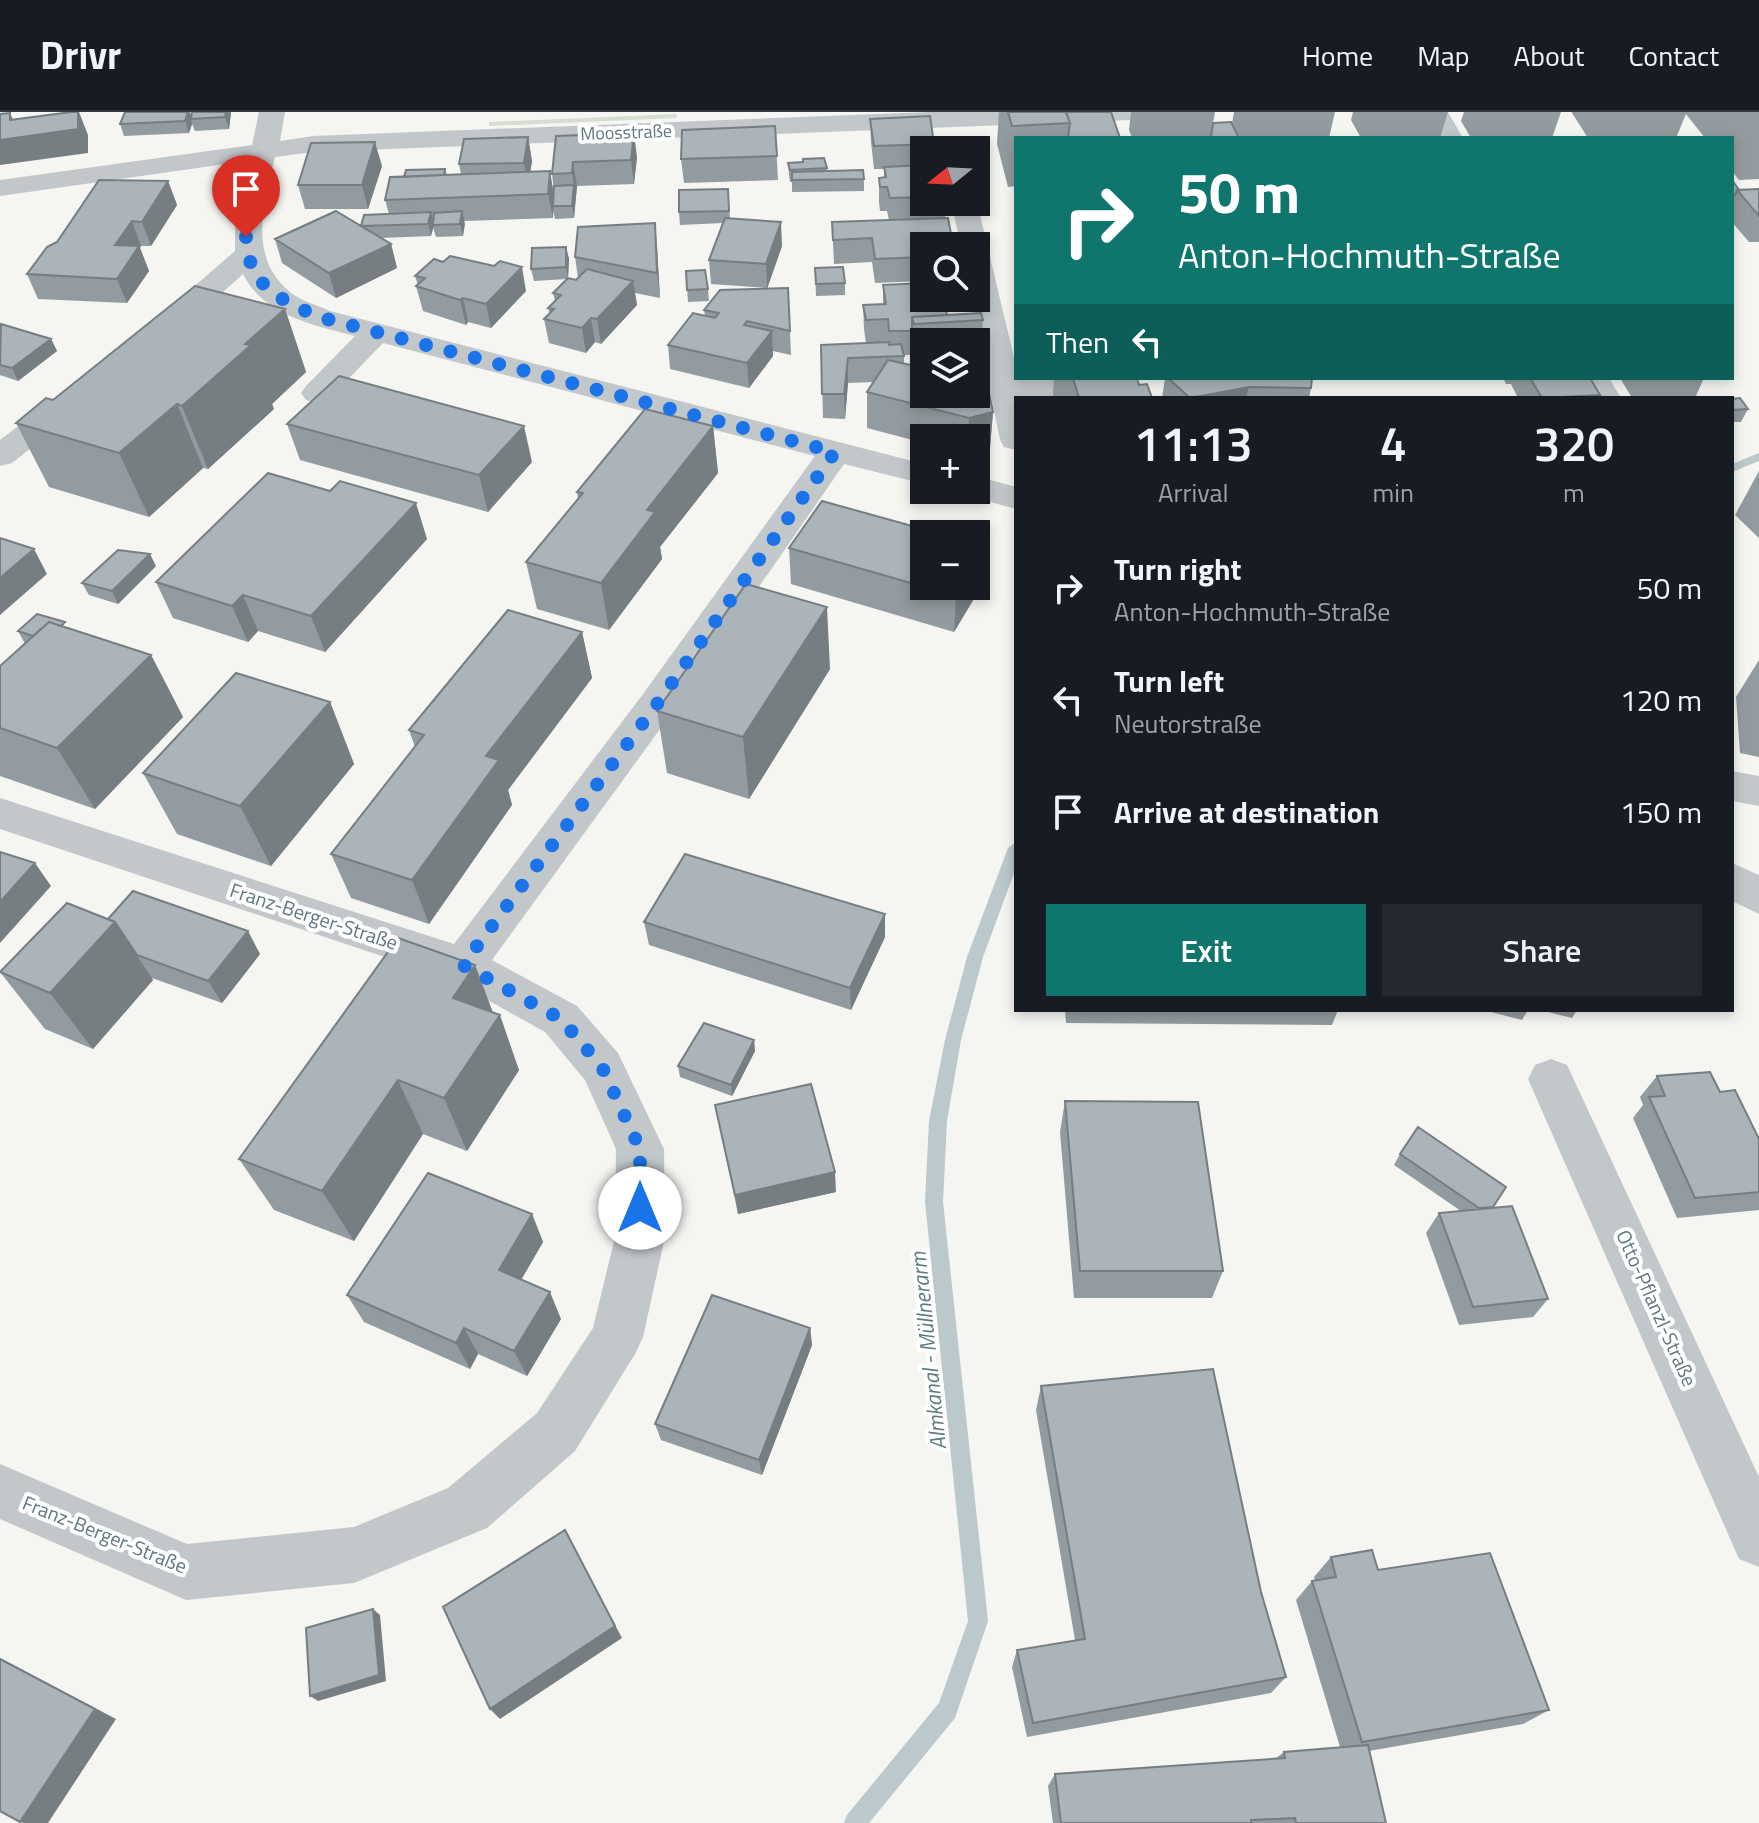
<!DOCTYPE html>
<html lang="en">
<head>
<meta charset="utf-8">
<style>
	body { margin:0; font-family:"Titillium Web",sans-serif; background:#242831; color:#f1f3f6; height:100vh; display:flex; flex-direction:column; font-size:30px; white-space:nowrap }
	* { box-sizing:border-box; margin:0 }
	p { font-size:26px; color:#9ea1a6 }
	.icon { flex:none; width:44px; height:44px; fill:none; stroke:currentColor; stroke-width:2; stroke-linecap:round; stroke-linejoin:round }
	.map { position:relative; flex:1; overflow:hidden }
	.drawer { position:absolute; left:1014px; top:284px; width:720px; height:616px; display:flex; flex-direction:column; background:#171b24; border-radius:0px; box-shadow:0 4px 12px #0003 }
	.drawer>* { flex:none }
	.guide { position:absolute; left:1014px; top:24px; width:720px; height:244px; border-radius:0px; box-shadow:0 4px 12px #0003; background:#0f766e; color:#fff; overflow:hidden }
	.needle { width:52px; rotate:252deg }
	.fabs { position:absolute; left:910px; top:24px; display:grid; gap:16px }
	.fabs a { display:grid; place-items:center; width:80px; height:80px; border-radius:0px; background:#171b24; box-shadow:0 4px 12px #0003; font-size:40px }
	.pin { position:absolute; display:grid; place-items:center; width:68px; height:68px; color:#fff; margin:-82px -34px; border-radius:50% 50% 50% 0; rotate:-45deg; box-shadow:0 0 8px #0007 }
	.pin .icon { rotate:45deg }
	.me { position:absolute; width:88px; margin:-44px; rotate:0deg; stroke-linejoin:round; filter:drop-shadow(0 0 6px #0008) }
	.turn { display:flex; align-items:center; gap:28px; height:168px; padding:0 32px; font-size:36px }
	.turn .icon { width:104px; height:104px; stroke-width:2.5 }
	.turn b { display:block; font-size:56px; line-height:68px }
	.then { display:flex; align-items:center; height:76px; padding:0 32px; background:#0003; gap:16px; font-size:30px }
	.eta { display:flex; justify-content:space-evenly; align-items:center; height:136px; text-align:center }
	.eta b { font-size:48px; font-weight:600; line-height:56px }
	.action { display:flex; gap:16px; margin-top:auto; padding:16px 32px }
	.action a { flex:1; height:92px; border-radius:0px; background:#0f766e; color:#fff; font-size:32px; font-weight:600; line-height:92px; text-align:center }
	.action a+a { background:#242831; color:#f1f3f6 }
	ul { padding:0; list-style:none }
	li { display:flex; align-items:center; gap:24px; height:112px; padding:0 32px }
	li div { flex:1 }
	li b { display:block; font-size:30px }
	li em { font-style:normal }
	header { display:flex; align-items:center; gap:48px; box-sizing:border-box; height:112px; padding:0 40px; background:#171b24; border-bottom:2px solid #363941 }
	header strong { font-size:38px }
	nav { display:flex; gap:44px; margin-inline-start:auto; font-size:28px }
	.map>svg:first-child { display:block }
	.green { fill:#d6ddd1 }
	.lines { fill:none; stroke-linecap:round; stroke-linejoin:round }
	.stream { fill:#bbc8cc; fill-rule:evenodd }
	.minor { fill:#c2c7ca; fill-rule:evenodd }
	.wall { fill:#929b9f; fill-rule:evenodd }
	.shaded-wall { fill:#777e82 }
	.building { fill:#aab4b9; stroke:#777e82; stroke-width:2 }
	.route { stroke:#1a73e8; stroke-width:14; stroke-dasharray:0 25.2 }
	.labels { text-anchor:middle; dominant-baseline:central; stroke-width:8; stroke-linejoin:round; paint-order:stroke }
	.far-street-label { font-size:18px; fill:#617785; stroke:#fff }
	.street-label { font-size:20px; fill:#617785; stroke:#fff }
	.water-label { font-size:22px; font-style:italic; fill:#5d7a82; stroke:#fff }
</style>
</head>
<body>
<header>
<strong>Drivr</strong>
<nav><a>Home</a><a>Map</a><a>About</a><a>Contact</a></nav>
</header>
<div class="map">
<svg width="1759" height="1711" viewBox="0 0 1759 1711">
	<rect width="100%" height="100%" fill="#f5f5f1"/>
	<path class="green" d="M676 2 677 6 489 14V10Z"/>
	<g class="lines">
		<path class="stream" d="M1759 341V349L1732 360V352Z
			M1016 730V756L983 845 961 928 947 1009 943 1090 988 1509 955 1606 869 1711H844L847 1703 939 1591 968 1509 925 1090 929 1009 945 928 967 845 1008 736Z"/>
		<path class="minor" d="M259 0H285L280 29 313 24 929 0H1144L1140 6 1131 8 313 40 275 45C264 91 247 145 290 180 301 189 317 193 330 199L924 352V372L844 352 671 602 492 848 577 894 618 941 664 1037 665 1125 643 1225 635 1242 575 1339 487 1416 354 1471 186 1488 0 1407V1352L187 1432 354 1415 448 1376 537 1301 593 1216 615 1125 616 1037 585 968 545 920 448 866 0 717V686L454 832 643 582 815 344 383 231 328 288 317 291 306 288 301 281 306 274 355 224C314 213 264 204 243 162L176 223 165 225 154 223 150 216 154 209 235 139V99L247 49 0 84V68L252 33Z
			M1422 0H1448L1463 26H1437Z
			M976 86 1016 254V266H1123L1127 271 1122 278 1111 281 1016 286V338L1004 335 1000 328 971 186H976V134H961L951 90H976Z
			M1577 266H1609L1621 286H1589Z
			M70 280 81 283 86 290 81 297 12 351 0 354V328L59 283Z
			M976 364 1016 375V397L964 383 961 378H976Z
			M1732 659 1759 664V694L1732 689Z
			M1732 751 1759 763V802L1732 789Z
			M1551 947 1567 953 1759 1365V1455L1739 1447 1528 967 1535 953Z"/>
	</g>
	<path class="wall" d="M125 0H190L191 4 192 0H231L229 17 195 19 192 12 189 21 124 24 120 12Z
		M999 0H1111L1120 26H1016V74L1008 75 997 32Z
		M1131 0H1215L1213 11H1232L1234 0H1335L1329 26H1132L1129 18Z
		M1353 0H1448L1440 26H1361L1351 8Z
		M1464 0H1561L1552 26H1471L1461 9Z
		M1572 0H1759V67L1739 68 1732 59V26H1705L1686 2 1676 26H1588L1572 1Z
		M870 7 934 32V38H924V90H946L945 106 952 127V134H924V169L875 171 872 150 834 152 832 110 889 108 887 99H880L879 90V66L884 65V57H874L871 30Z
		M775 14 778 68 684 71 681 47Z
		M556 24 637 45 634 72 577 74 574 106 555 107 553 98V106L464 109 463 124 436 125 433 115 431 124 381 126 391 132 397 156 336 186 282 151 275 127 362 114 389 102 385 88 404 65 445 57 447 63 461 62 459 52 528 25 532 49 530 60 554 79 552 62Z
		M788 51 827 56V59L864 67V79L792 80V70H790L789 63Z
		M382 54 368 97H305L298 73Z
		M1732 68 1739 78 1759 77V130H1749L1732 110Z
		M168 69 177 93 151 134H141L140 136 149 159 127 191 38 187 27 162Z
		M728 77 730 106 782 134 767 176H788L791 243 773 239V244L749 276 670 257 668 233 705 204 704 198 766 176 711 172 709 148 723 111 680 113 679 100Z
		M566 135 569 147 568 166 576 168 578 166 575 145 657 135 660 186 635 181 637 193 601 232 595 230 586 241 549 231 544 207 550 202 548 196 555 189 553 181 567 167 534 169 531 157Z
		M815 156 845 171V183L816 184Z
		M686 159 708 177 709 189 688 190Z
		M415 164 526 179 491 216 468 210 466 213 423 199 416 174 418 173Z
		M883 173 947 203 983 208 981 251 993 300 990 336 976 340V326H924V331L867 316V280L873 270 848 271 845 307 823 306 821 233 866 231 864 217 863 193 883 192ZM924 230H976V282H924ZM904 243H911V254L904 252Z
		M285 197 306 260 272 292 274 297 208 357 203 356 149 405 49 375 16 311 53 288Z
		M0 213 51 227 57 239 18 269 0 263Z
		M1054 266H1137L1139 273 1152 286H1054L1053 280Z
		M1165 266H1312L1311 276 1309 286H1162Z
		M1503 266H1590L1600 283 1599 286H1518L1511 272H1506Z
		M1620 266H1704L1695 286H1632Z
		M1732 287 1748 297 1741 310H1732Z
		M287 312 532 350 488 400 300 348Z
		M713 314 718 361 660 435 662 447 609 518 537 497 526 450 578 387 577 380Z
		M1759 359V426L1735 403Z
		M427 427 325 540 258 519 248 530 173 506 156 470Z
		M986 434 984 470 954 520 791 472 789 436Z
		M156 454 118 492 89 483 82 471Z
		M67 515 151 543 183 605 95 697 0 664V554L25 532 18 519Z
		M582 520 592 566 508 678 512 693 429 812 351 786 331 742 415 635 409 618Z
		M1759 548V645L1740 641 1736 585Z
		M830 557 749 687 667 661 657 599Z
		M330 590 354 652 271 754 177 722 143 661Z
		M885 802V825L851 898 649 833 644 810Z
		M108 807 260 842 222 891 152 866 153 868 93 937 45 917 0 860Z
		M475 853 493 901 519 958 467 1039 423 1022 354 1129 274 1098 239 1047Z
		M1065 898H1338L1332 913 1066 911Z
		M1483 898H1528L1522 908Z
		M1540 898H1577L1572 906Z
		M754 928 755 939 732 984 680 965 678 954Z
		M1657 964 1720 980 1759 1027V1098L1677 1106 1633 1006 1643 993 1640 985Z
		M1065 989 1223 1159 1212 1186H1074L1060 1020Z
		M715 993 836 1080 738 1102Z
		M1400 1042 1492 1096 1548 1187 1533 1205 1459 1213 1426 1121 1439 1101 1461 1099 1394 1053Z
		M532 1102 543 1130 521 1168 561 1207 527 1264 478 1242 470 1257 364 1210 347 1183Z
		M810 1216 812 1233 762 1363 661 1328 655 1312Z
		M1041 1274 1261 1480 1286 1565 1271 1581 1027 1625 1012 1555 1017 1538 1075 1528 1036 1298Z
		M1331 1445 1378 1458 1549 1598 1523 1612 1369 1639 1386 1711H1053L1048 1674 1055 1662 1275 1647 1284 1640 1340 1635 1296 1488 1312 1469H1315L1314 1465Z"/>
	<path class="shaded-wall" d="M79 0 88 23V41L0 53V28L10 8V1L21 25Z
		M188 0H190L192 7H191L192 12 189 21 185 9Z
		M226 0H231L229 17 225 5Z
		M634 21 637 45 634 72 631 48Z
		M528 25 532 49 528 74 524 51Z
		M375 30 382 54 368 97 362 73Z
		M573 50 577 74 574 106 572 94 574 73 572 61Z
		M550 59 554 83 553 106 548 82Z
		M168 69 177 93 151 134 142 110Z
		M462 99 465 112 463 124 460 112Z
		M431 100 434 113 431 124 428 112Z
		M132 109 141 134 140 136 149 159 127 191 117 167 115 133Z
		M781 110 782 134 767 177 766 152Z
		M655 111 657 135 660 186 657 161Z
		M391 132 397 156 336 186 329 161Z
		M566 135 569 147 568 167 566 155Z
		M522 155 526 179 491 216 486 192Z
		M633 169 637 193 601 232 597 207Z
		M463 186 468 210 466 213 460 188Z
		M285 197 306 260 272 292 274 297 208 357 182 294 245 232Z
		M591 206 595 230 586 241 582 216Z
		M772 219 773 244 749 276 747 251Z
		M51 227 57 239 18 269 12 256Z
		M848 246V271L845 307 844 282Z
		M1249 275 1246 286H1190Z
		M177 292 203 356 149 405 119 341Z
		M993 300 990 336 976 340V326H968L969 306Z
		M524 314 532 350 488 400 479 363Z
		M713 314 718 361 660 435 662 447 609 518 601 471 647 398Z
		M416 391 427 427 325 540 311 504Z
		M986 434 984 470 954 520 956 484 962 474H976V451Z
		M34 437 47 462 0 503V466Z
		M150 442 156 454 118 492 112 479Z
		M243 483 258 519 248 530 232 494Z
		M827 495 830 557 749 687 743 625Z
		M582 520 592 566 508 678 512 693 429 812 412 768 486 644Z
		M151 543 183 605 95 697 57 636Z
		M330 590 354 652 271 754 240 694Z
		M35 751 51 774 0 831V790Z
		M885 802V825L851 898 850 876Z
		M115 810 153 868 93 937 50 881Z
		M248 819 260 842 222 891 208 869Z
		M475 853 496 909 500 903 519 958 467 1039 444 986 453 886Z
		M754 928 755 939 732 984 731 973Z
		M398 968 423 1022 354 1129 322 1079Z
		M835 1060 836 1080 738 1102 735 1083Z
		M532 1102 543 1130 511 1185 499 1158Z
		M550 1180 561 1207 527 1264 514 1239Z
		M464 1216 478 1242 470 1257 456 1231Z
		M810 1216 812 1233 762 1363 759 1348Z
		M565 1418 622 1526 500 1607 490 1597Z
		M373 1497 380 1503 386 1569 318 1589 310 1584Z
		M0 1546 116 1607 48 1711H24L20 1710Z"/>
	<path class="building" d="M71 0H78V17L0 28V2L10 1V8Z
		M125 0H188L185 9 120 12Z
		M192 0H226L225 5 191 7Z
		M1008 0H1066L1070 11 1012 14Z
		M1066 0H1111L1120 26H1068L1070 11Z
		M930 4 934 32 874 34 870 7Z
		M1231 10 1239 26H1211L1213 11Z
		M775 14 777 44 681 47 682 18Z
		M634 21 631 48 573 50 572 61 552 62 556 24Z
		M528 25 524 51 459 52 464 27Z
		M375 30 362 73H298L311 31Z
		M824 46 827 56 790 58 788 51 803 50V47Z
		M924 53V85L890 86 887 75H880L879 66 886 65 884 55Z
		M445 57 444 63 404 65 406 58Z
		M863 58 864 67 792 68V60Z
		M550 59 548 82 385 88 390 65Z
		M99 68 168 69 142 110 132 109 115 133 139 134 117 167 27 162 47 135 57 130Z
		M1732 68 1739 78H1737L1735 83H1732Z
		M574 73 572 94H553L554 74Z
		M728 77 729 99 679 100V78Z
		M1759 77V104L1737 78Z
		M336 99 391 132 329 161 275 127Z
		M462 99 460 112 433 113 434 101Z
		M431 100 428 112 361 114 364 103Z
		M725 106 781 110 766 152 709 148Z
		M948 106 952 127 934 128 935 134H924V145L875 147 872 126 833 128 832 110Z
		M655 111 657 161 575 145 578 115Z
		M566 135V155L531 157 532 136Z
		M450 144 494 154 500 149 522 155 486 192 463 186 460 188 416 174 425 166 415 164 434 147 443 150Z
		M843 155 845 171 816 172 815 156Z
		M587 157 633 169 597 207 591 206 582 216 544 207 554 197 548 196 561 183 553 181 568 166 576 168Z
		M705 158 708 177 687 178 686 159Z
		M924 171V186H944L947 203 912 205V219H889L888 207 866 208 863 193 886 192 883 173Z
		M195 174 285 197 245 232 251 233 182 294 177 292 119 341 16 311 46 286 53 288Z
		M788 176 790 219 747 209 744 213 772 219 747 251 668 233 693 201 715 206 719 201 704 198 720 178Z
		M981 201 983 208 914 212 912 205Z
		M1 212 51 227 12 256 0 253Z
		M890 230 889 233 901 232 904 244 848 246 844 282H822L821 233Z
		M888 248 915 254H924V282H976V251H983L993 300 969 306 867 280Z
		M339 264 524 314 479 363 287 312Z
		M1073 266H1137L1139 273 1147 272 1152 286H1079Z
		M1168 266H1312L1311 276 1249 275 1190 286Z
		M1530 266H1590L1600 283 1542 286Z
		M1646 266H1680L1647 267Z
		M1740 286 1748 297 1732 298V287Z
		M645 297 713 314 647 398 655 400 601 471 526 450 583 381 577 380Z
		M268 361 330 379 340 369 416 391 311 504 243 483 232 494 156 470Z
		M822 389 941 422H924V474H962L956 484 789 436Z
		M0 426 34 437 0 466Z
		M976 432 986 434 976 451Z
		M118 438 150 442 112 479 82 471Z
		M746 472 827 495 743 625 657 599Z
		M508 498 582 520 486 644 499 648 412 768 331 742 424 623 409 618Z
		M37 502 65 510 61 514 49 510 33 524 18 519Z
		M49 510 151 543 57 636 0 616V554Z
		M236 561 330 590 240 694 143 661Z
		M0 740 35 751 0 790Z
		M685 742 885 802 850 876 644 810Z
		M133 779 248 819 208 869 137 843 115 810 108 807Z
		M67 791 115 810 50 881 0 860Z
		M398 826 475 853 453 886 500 903 444 986 398 968 322 1079 239 1047Z
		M704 911 754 928 731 973 678 954Z
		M1710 960 1720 980 1735 978 1759 1027V1080L1695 1086 1649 985 1665 984 1657 964Z
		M811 972 835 1060 735 1083 715 993Z
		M1065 989 1198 990 1223 1159H1080Z
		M1418 1015 1506 1075 1493 1095 1479 1096 1400 1042Z
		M428 1061 532 1102 499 1158 550 1180 514 1239 464 1216 456 1231 347 1183Z
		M1512 1094 1548 1187 1473 1195 1439 1101Z
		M712 1183 810 1216 759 1348 655 1312Z
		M1213 1257 1261 1480 1286 1565 1033 1611 1017 1538 1085 1527 1041 1274Z
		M565 1418 615 1514 490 1597 443 1495Z
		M1372 1438 1378 1458 1490 1441 1549 1598 1362 1630 1312 1469 1336 1465 1331 1445Z
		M373 1497 379 1563 310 1584 306 1516Z
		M0 1547 95 1597 20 1710 0 1699Z
		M1368 1633 1386 1711H1296L1295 1706 1251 1708V1711H1061L1055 1662 1285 1646 1284 1640Z"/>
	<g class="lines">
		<path class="route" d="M246 125C248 174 279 187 319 205L835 340 657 592 463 853 561 907 602 955 640 1037V1096"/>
	</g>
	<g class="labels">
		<g class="far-street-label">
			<text transform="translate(626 20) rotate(-2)">Moosstraße</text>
		</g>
		<g class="street-label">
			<text transform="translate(314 804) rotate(18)">Franz-Berger-Straße</text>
			<text transform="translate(1657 1196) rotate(66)">Otto-Pflanzl-Straße</text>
			<text transform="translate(105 1422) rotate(22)">Franz-Berger-Straße</text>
		</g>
		<g class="water-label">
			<text transform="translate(928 1239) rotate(-96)">Almkanal - Müllnerarm</text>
		</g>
	</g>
</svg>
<div class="fabs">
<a><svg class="needle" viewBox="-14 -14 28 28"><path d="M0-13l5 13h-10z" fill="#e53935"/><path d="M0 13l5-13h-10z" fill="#9ea1a6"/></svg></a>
<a><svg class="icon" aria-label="search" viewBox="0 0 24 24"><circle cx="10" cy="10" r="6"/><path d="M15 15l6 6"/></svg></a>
<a><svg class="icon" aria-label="layers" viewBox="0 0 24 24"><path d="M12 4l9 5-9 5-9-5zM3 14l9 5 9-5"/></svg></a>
<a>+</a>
<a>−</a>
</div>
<div class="pin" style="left:246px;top:125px;background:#d93025"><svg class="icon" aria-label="arrive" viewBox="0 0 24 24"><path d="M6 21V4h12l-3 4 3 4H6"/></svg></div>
<svg class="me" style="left:640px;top:1096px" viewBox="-20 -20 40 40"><circle r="19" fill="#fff"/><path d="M0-13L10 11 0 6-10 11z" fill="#1a73e8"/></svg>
<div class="guide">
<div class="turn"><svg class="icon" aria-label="right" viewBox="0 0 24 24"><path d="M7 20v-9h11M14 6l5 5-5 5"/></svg><div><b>50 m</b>Anton-Hochmuth-Straße</div></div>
<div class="then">Then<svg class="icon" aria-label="left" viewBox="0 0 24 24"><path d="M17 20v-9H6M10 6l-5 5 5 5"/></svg></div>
</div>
<section class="drawer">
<div class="eta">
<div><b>11:13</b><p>Arrival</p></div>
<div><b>4</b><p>min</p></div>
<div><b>320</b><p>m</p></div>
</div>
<ul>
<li><svg class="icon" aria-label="right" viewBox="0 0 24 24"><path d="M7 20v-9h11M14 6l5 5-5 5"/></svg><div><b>Turn right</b><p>Anton-Hochmuth-Straße</p></div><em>50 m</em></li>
<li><svg class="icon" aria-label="left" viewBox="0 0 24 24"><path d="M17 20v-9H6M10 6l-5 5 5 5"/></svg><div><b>Turn left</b><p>Neutorstraße</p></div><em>120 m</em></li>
<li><svg class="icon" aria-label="arrive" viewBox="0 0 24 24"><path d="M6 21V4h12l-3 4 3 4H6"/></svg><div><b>Arrive at destination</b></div><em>150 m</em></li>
</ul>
<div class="action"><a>Exit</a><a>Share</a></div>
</section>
</div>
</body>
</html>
